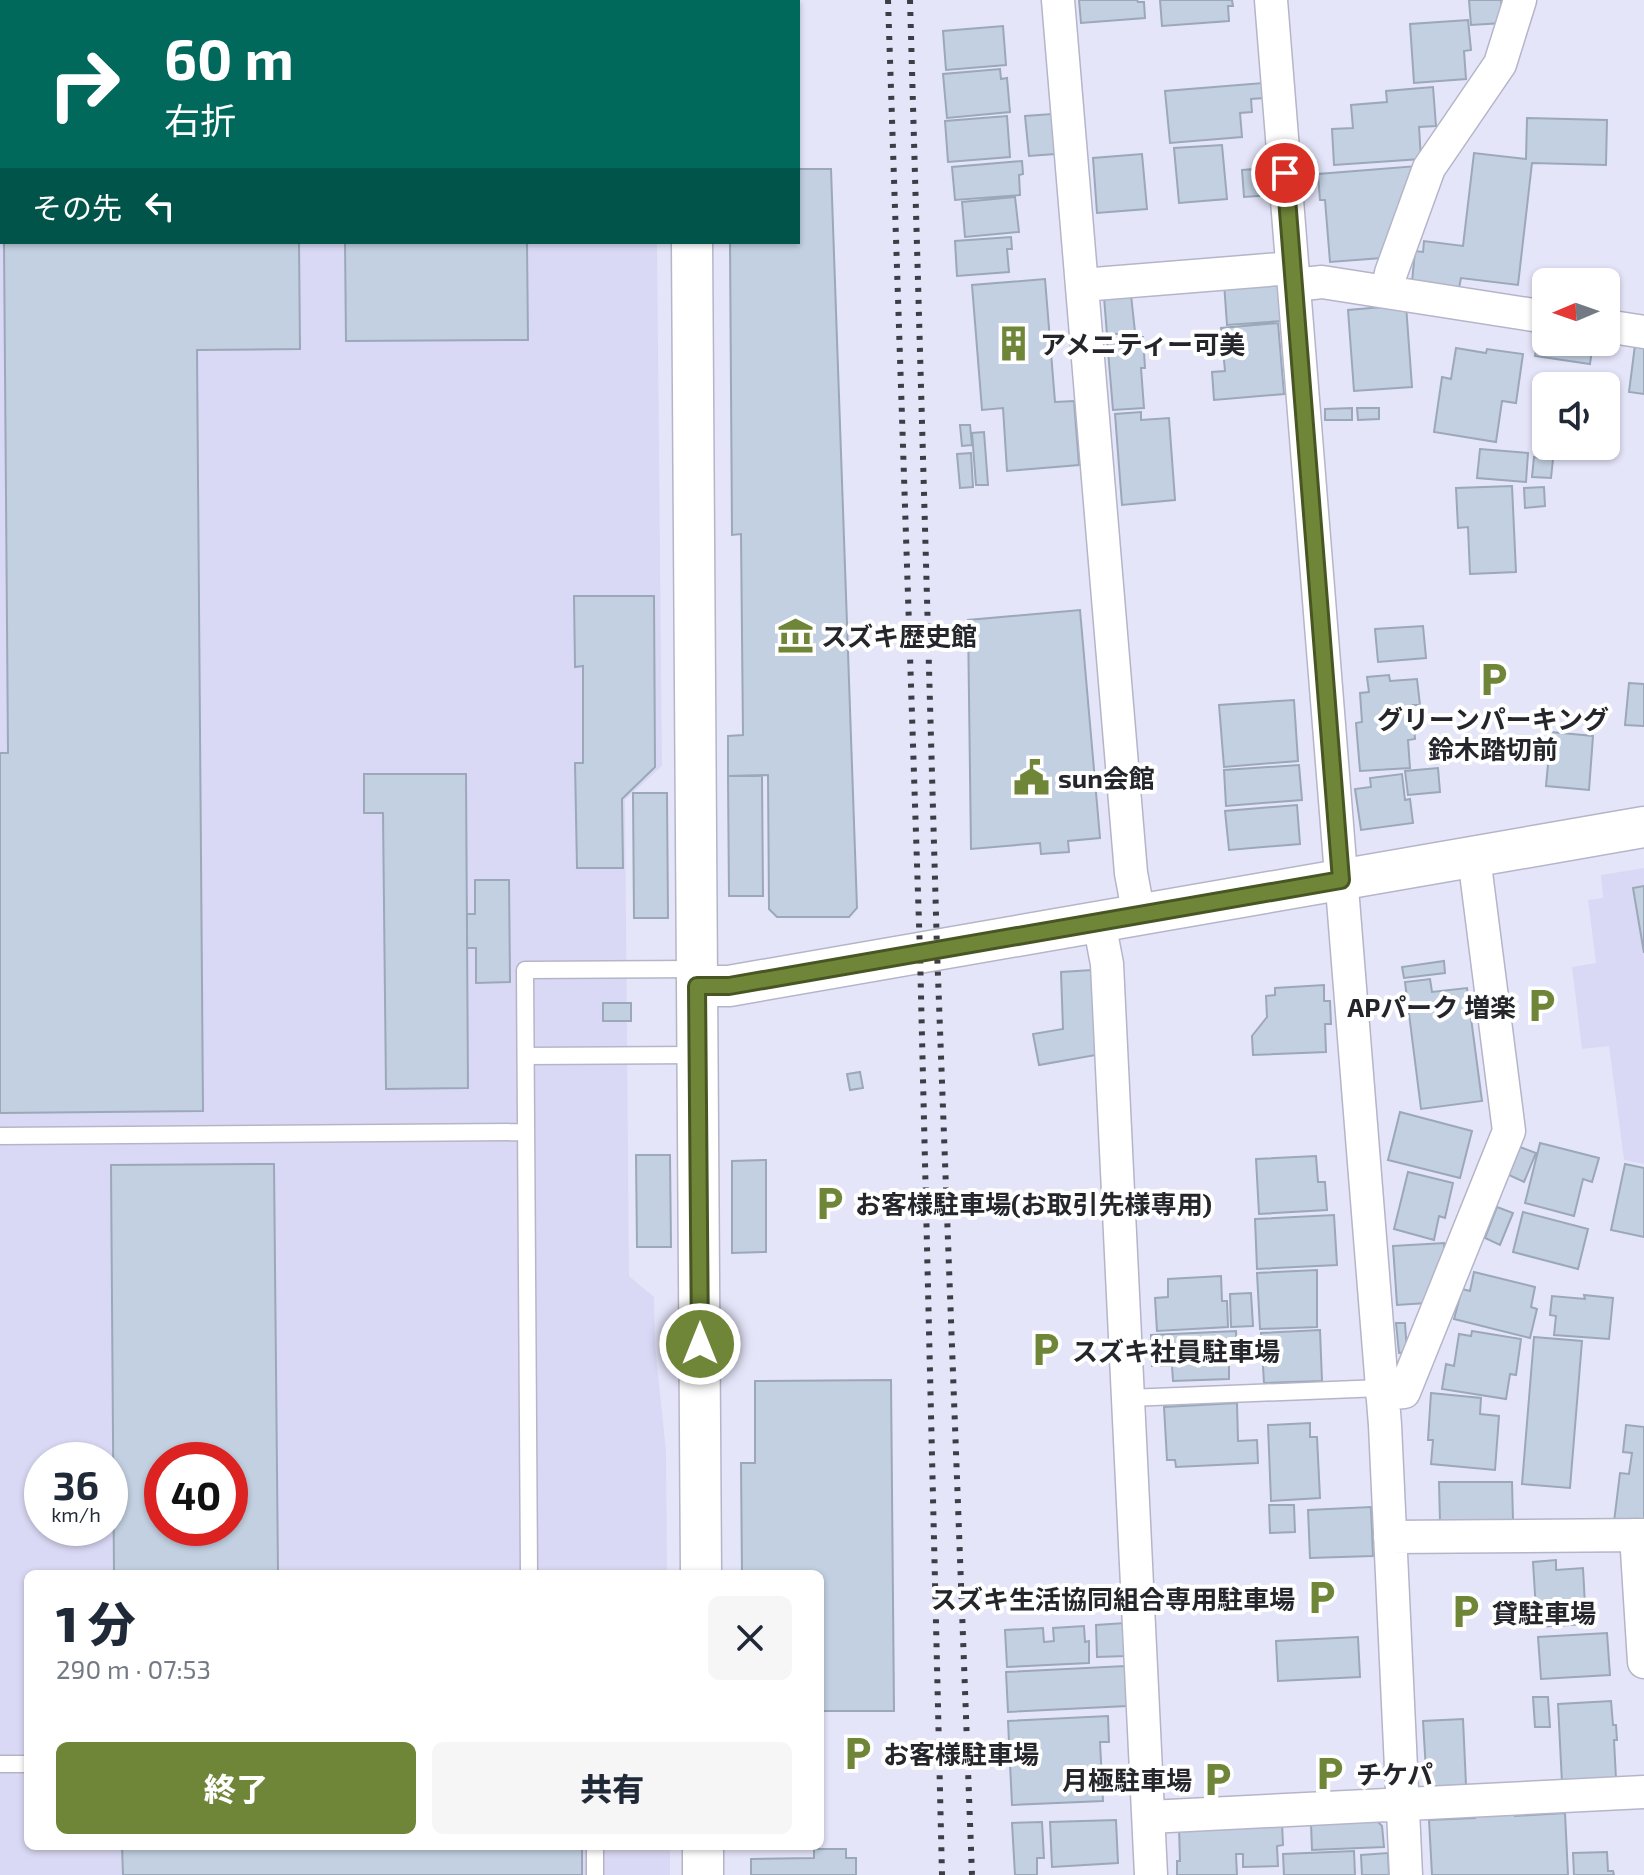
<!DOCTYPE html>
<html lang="ja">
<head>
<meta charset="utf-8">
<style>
	body { margin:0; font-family:"Exo 2","Noto Sans JP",sans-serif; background:#f6f6f7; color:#1f2937; height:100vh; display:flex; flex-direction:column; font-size:30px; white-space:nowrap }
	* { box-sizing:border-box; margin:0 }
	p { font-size:26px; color:#747a83 }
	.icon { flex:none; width:44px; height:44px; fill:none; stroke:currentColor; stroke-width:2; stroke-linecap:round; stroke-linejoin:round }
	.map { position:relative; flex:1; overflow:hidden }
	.panel { position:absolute; left:24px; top:1570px; width:800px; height:280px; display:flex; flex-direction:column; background:#fff; border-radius:12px; box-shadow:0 2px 6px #0004 }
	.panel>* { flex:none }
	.banner { position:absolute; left:0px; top:0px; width:800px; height:244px; box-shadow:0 2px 6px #0004; background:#00695c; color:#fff; overflow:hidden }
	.needle { width:52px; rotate:268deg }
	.tools { position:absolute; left:1532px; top:268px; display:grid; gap:16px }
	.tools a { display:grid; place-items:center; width:88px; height:88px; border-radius:12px; background:#fff; box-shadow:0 2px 6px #0004; font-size:40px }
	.speed { position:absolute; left:24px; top:1442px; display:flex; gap:16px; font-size:40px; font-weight:700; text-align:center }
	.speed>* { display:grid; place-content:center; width:104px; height:104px; border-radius:50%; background:#fff; box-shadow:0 2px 6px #0004; line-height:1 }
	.speed small { font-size:20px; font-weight:400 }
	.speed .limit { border:12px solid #d22; background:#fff; color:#111 }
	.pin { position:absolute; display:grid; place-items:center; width:68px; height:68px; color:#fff; margin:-34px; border:4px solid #fff; border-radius:50%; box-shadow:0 2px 8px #0007 }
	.me { position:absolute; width:88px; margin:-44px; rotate:0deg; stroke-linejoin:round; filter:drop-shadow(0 0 6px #0008) }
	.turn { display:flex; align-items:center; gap:28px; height:168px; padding:0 32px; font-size:36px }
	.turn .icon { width:104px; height:104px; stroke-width:2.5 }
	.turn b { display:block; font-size:56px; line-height:68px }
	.then { display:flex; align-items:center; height:76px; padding:0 32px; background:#0003; gap:16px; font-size:30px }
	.round { display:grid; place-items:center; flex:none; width:84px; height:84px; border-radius:12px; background:#f6f6f7 }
	.overview { display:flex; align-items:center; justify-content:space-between; height:136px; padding:0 32px }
	h1 { font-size:48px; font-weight:800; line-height:60px }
	.action { display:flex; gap:16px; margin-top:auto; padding:16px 32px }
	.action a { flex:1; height:92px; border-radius:12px; background:#6f8537; color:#fff; font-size:32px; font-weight:800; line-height:92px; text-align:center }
	.action a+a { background:#f6f6f7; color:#1f2937 }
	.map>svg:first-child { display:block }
	.built { fill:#d9d9f5; fill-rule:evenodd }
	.building { fill:#c2d0e1; stroke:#9ba8b9; stroke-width:2; fill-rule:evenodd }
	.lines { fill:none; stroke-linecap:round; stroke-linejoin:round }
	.service-casing { stroke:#b5b5c9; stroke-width:19 }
	.minor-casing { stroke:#b5b5c9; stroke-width:35 }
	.tertiary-casing { stroke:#b5b5c9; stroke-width:43 }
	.service { stroke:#fff; stroke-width:16 }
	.minor { stroke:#fff; stroke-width:32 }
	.tertiary { stroke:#fff; stroke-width:40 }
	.rail { stroke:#3d3d46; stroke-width:6; stroke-dasharray:4 8; stroke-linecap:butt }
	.route-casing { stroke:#485624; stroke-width:20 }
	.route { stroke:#6f8537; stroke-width:14 }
	.labels { text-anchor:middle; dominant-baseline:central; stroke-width:8; stroke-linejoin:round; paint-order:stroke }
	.poi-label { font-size:26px; font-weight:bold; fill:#25252c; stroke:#fff; text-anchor:start }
</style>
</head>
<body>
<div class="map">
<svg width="1644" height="1875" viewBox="0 0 1644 1875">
	<rect width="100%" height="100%" fill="#e5e5fa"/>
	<path class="built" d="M0 0H655L2 2V242H657L662 766 625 800 629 1276 654 1297 655 1345 666 1451 667 1574H28V1846H670V1875H0ZM42 1460H110V1528H42ZM162 1460H230V1528H162Z
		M1644 868V1164L1624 1160 1609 1046 1582 1049 1572 967 1596 963 1588 900 1603 898 1601 875Z"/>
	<path class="building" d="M2 0H297V2H2V4Z
		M356 0H525V2H356Z
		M1079 0H1137L1138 2H1144L1145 18 1081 23Z
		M1160 0H1232L1233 6H1228L1229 21 1162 26Z
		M1469 0H1501L1503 23 1471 25Z
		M1468 20 1471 50 1464 51 1466 79 1414 83 1410 24Z
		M1003 26 1006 65 946 70 943 31Z
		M1000 69 1001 79 1007 78 1010 112 947 118 943 74Z
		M1263 83 1264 98 1251 99 1252 112 1240 113 1242 137 1170 143 1165 91Z
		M1433 87 1436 126 1419 127 1421 159 1334 165 1332 129 1353 128 1351 105 1387 102 1386 91Z
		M1052 114 1055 154 1029 156 1025 116Z
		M1007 116 1010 157 948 162 945 121Z
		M1527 118 1607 120 1606 165 1532 163 1518 285 1461 278 1459 288 1412 282 1415 251 1423 252 1424 241 1463 246 1474 153 1526 159Z
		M1222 145 1227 199 1179 203 1174 148Z
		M1142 154 1147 209 1097 213 1093 158Z
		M1022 161 1023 174 1019 175 1020 195 955 200 952 167Z
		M1417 166 1382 258 1330 262 1325 200H1320L1318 174Z
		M1269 168 1271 195 1244 197 1242 170Z
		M798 169H831L857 908 849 917H777L769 909 768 775 728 776V736L743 735 741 534 732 535 730 242H798Z
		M1015 197 1019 232 965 237 962 202Z
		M1011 237 1012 249H1007L1009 272 957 276 955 241Z
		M4 242H299L300 349 197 350 203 1111 0 1113V753H8Z
		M345 242H527L528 340 346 341Z
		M1045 279 1055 402 1074 401 1079 465 1007 471 1003 408 982 410 972 285Z
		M1278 279 1282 321 1227 325 1224 283Z
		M1131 295 1135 332 1107 335 1104 297Z
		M1406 305 1412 387 1354 391 1348 310Z
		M1278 323 1284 394 1214 400 1212 372 1225 371 1221 328Z
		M1540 325 1546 326V342H1593L1590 364 1535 356Z
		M1143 337 1145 368H1141L1144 408 1113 410 1107 339Z
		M1635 345 1644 347V394L1629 392Z
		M1456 348 1486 353 1487 349 1523 354 1516 403 1502 401 1496 442 1434 432 1442 377 1451 379Z
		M1352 408V420H1325V409Z
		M1357 408H1379V419L1358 420Z
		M1141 412V420L1169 418 1175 500 1122 505 1115 414Z
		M960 425H970L972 445 962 446Z
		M984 432 988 485H976L972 433Z
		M1480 449 1528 453 1526 482 1477 478Z
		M971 453 973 487 960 488 957 454Z
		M1534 457 1553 459 1551 478 1532 477Z
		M1512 486 1516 572 1470 574 1468 527 1458 528 1456 488Z
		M1544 487 1545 506 1525 508 1524 488Z
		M574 596H654L655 767 622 799 623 868H577L575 763H583V666L575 667Z
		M1080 610 1100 838 1068 841 1069 852 1041 854 1040 843 971 849 968 620Z
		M1423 626 1426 658 1378 662 1375 629Z
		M1389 675 1390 681 1417 679 1420 705H1413L1415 739 1408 740 1410 768 1360 771 1356 723 1362 722 1360 693 1369 692 1367 677Z
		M1629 683 1644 684V726L1625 725Z
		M1294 700 1298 761 1224 767 1219 705Z
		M1551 732 1593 736 1589 790 1546 786Z
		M1299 765 1302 800 1226 806 1224 770Z
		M1438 768 1440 792 1408 795 1405 771Z
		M364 774H466L468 1088 386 1089 383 813H364Z
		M1402 774 1405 800 1410 799 1413 823 1361 830 1355 789 1371 787 1370 778Z
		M728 776H762L763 896H729Z
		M633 793H667L668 918H634Z
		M1297 805 1300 844 1229 850 1225 811Z
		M475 880H509L510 982 476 983V948H467V914H475Z
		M1644 886V953L1633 888Z
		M1444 961 1445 973 1404 978 1402 967Z
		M1092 970 1096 1055 1039 1065 1033 1034 1063 1029 1061 972Z
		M1430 979 1432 992 1467 988 1482 1101 1421 1109 1405 982Z
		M1324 985V1001H1330L1331 1024H1325L1326 1052 1253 1055 1252 1036 1267 1017 1266 996 1275 995V988Z
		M603 1003H631V1021H603Z
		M860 1072 863 1088 850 1090 847 1074Z
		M1400 1112 1472 1131 1460 1178 1388 1160Z
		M1540 1143 1599 1158 1592 1182 1583 1179 1574 1216 1525 1203Z
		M1520 1147 1536 1153 1524 1182 1509 1175Z
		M636 1155H670L671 1247H637Z
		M1316 1156 1318 1182H1325L1327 1210 1259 1214 1256 1159Z
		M766 1160V1252L732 1253V1161Z
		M274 1164 278 1574H114L111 1165ZM162 1460H230V1528H162Z
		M1625 1164 1644 1168V1237L1611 1230Z
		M1408 1172 1453 1183 1445 1218 1439 1216 1434 1240 1394 1229Z
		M1497 1207 1513 1213 1500 1245 1485 1238Z
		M1523 1212 1588 1229 1578 1269 1513 1252Z
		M1334 1215 1337 1265 1257 1269 1255 1219Z
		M1444 1243 1446 1272 1427 1303 1397 1305 1393 1246Z
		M1317 1270V1327L1260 1329 1257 1273Z
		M1474 1272 1535 1287 1531 1307 1537 1309 1530 1338 1454 1319 1462 1289 1470 1291Z
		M1221 1276 1222 1301H1227L1228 1327 1157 1331 1155 1298 1168 1297V1279Z
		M1251 1293 1253 1326 1231 1327 1230 1294Z
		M1584 1295 1613 1298 1609 1339 1554 1335 1556 1316 1550 1315 1552 1296 1585 1299Z
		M1396 1323H1405L1407 1352 1399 1353Z
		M1320 1330 1322 1381 1264 1383 1261 1333Z
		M1236 1331 1237 1355H1229V1379L1173 1381 1172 1366H1152L1151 1335Z
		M1472 1331 1521 1339 1516 1375 1510 1374 1506 1399 1442 1389 1446 1364 1454 1366 1459 1334 1471 1336Z
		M1534 1337 1582 1341 1570 1488 1522 1484Z
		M891 1380 894 1711H820V1574H742L741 1463H755V1381Z
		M1431 1393 1481 1398 1480 1414 1499 1416 1495 1470 1431 1464 1433 1440H1428Z
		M1237 1403 1238 1441 1257 1440 1258 1463 1176 1467 1175 1460H1167L1164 1407Z
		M1310 1423V1437H1317L1320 1498 1271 1501 1268 1425Z
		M1626 1425 1644 1427V1520L1633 1519 1632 1525 1614 1522 1620 1473 1629 1474 1632 1453 1623 1452Z
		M1439 1482H1512L1513 1520 1440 1521Z
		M1269 1505H1294L1295 1532 1270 1533Z
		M1371 1507 1373 1556 1310 1558 1308 1510Z
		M1556 1560V1570L1583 1568 1586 1624 1537 1627 1533 1562Z
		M1125 1623 1126 1656 1097 1657 1096 1625Z
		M1084 1626 1085 1642 1089 1641V1663L1007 1667 1005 1630 1043 1628 1044 1642 1054 1641 1053 1628Z
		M1607 1633 1610 1675 1541 1679 1538 1637Z
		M1358 1637 1360 1677 1278 1681 1276 1641Z
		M1125 1666 1127 1706 1008 1712 1006 1672Z
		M1533 1697H1548L1550 1727H1535Z
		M1611 1701 1613 1725H1616L1617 1740H1614L1616 1779 1562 1783 1558 1704Z
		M1108 1716 1109 1742H1100L1103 1801 1012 1805 1008 1721Z
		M1463 1719 1466 1785 1427 1787 1423 1721Z
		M1514 1808 1515 1816 1565 1813 1568 1875H1432L1429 1820 1475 1818V1810Z
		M1375 1819 1382 1826 1384 1847 1312 1850 1311 1823Z
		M1116 1820 1118 1863 1052 1867 1050 1822Z
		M1042 1822 1044 1858H1037V1875H1015L1012 1823Z
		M1282 1823 1283 1845 1277 1846 1278 1866 1243 1867V1854H1236L1237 1875H1177V1861H1180L1179 1827Z
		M122 1846H582V1875H123Z
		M814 1849H846V1858H856V1875H751V1859L814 1858Z
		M1354 1851 1355 1875H1284L1283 1854Z
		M1607 1852 1608 1871H1613L1614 1875H1574L1573 1853Z
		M1388 1853 1389 1875H1362L1361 1855Z"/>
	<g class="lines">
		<defs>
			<path id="service" d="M526 1056 696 1055
				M0 1136 526 1132
				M1128 1398 1381 1388
				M529 1574 525 970 695 969
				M0 1764H28
				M595 1846V1875"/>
			<path id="minor" d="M1058 0 1131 873 1139 916
				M1271 0 1385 1425 1406 1875
				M1082 285 1292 268
				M1294 285 1322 282 1546 317
				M1387 292 1391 273 1429 168 1500 64 1520 0
				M1606 326 1644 332
				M1099 922 1107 964 1151 1875
				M1382 1394 1404 1392 1509 1131 1474 857
				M1636 1535 1644 1662
				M1390 1537 1644 1535
				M1149 1817 1644 1792"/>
			<path id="tertiary" d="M690 2V0
				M692 242 701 1574
				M697 986H729L1644 827
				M703 1846V1875"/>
		</defs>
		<use href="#service" class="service-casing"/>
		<use href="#minor" class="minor-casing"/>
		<use href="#tertiary" class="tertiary-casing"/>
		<use href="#service" class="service"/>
		<use href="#minor" class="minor"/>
		<use href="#tertiary" class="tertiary"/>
		<path class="rail" d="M888 0 920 953 942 1875
			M910 0 937 950 972 1875"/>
	</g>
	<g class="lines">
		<defs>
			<path id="route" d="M700 1344 697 986H729L1341 880 1285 173"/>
		</defs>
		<use href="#route" class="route-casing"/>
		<use href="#route" class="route"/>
	</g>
	<defs>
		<symbol id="building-bare" viewBox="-9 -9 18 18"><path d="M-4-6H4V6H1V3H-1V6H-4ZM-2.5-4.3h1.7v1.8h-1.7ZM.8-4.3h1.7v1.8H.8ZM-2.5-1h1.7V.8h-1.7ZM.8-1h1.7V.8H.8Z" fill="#6f8537" stroke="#fff" stroke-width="2.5" paint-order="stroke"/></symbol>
		<symbol id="museum-bare" viewBox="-9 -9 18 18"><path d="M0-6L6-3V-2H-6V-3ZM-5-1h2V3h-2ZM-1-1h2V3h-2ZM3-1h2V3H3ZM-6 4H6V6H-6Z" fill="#6f8537" stroke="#fff" stroke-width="2.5" paint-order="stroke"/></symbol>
		<symbol id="parking-bare" viewBox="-9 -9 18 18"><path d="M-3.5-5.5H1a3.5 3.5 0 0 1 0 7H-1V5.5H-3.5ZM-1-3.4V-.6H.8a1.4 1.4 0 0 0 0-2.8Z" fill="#6f8537" stroke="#fff" stroke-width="2.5" paint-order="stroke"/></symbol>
		<symbol id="civic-bare" viewBox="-9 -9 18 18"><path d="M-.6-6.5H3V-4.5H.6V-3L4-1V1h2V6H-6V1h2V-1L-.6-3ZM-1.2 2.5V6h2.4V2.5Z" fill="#6f8537" stroke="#fff" stroke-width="2.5" paint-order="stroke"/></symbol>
	</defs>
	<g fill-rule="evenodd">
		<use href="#building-bare" x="988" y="318" width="51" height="51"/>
		<use href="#museum-bare" x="770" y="610" width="51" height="51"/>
		<use href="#parking-bare" x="1468" y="654" width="51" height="51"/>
		<use href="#civic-bare" x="1006" y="752" width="51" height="51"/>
		<use href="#parking-bare" x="1516" y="980" width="51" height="51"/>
		<use href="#parking-bare" x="804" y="1178" width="51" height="51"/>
		<use href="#parking-bare" x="1020" y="1324" width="51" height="51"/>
		<use href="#parking-bare" x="1296" y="1572" width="51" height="51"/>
		<use href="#parking-bare" x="1440" y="1586" width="51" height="51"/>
		<use href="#parking-bare" x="832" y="1728" width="51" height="51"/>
		<use href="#parking-bare" x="1304" y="1748" width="51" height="51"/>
		<use href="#parking-bare" x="1192" y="1754" width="51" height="51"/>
	</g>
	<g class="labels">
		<g class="poi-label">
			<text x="1040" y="343">アメニティー可美</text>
			<text x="821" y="635">スズキ歴史館</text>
			<text x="1493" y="718" text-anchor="middle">グリーンパーキング<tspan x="1493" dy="30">鈴木踏切前</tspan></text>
			<text x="1058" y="777">sun会館</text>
			<text x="1516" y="1006" text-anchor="end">APパーク 増楽</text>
			<text x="855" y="1203">お客様駐車場(お取引先様専用)</text>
			<text x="1072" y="1350">スズキ社員駐車場</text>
			<text x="1295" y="1598" text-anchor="end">スズキ生活協同組合専用駐車場</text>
			<text x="1492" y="1612">貸駐車場</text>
			<text x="883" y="1753">お客様駐車場</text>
			<text x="1356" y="1773">チケパ</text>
			<text x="1192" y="1779" text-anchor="end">月極駐車場</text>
		</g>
	</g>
</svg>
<div class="tools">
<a><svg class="needle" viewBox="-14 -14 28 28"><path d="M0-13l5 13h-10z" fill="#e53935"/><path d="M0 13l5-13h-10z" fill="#747a83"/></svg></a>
<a><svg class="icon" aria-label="sound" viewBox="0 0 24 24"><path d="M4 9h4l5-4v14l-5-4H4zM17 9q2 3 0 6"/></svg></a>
</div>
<div class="speed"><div>36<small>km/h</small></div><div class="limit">40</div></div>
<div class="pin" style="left:1285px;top:173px;background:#d93025"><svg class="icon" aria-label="arrive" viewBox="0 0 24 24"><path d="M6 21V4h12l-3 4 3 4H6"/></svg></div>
<svg class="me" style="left:700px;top:1344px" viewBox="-20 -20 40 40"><circle r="17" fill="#6f8537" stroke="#fff" stroke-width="3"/><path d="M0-11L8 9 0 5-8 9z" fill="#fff"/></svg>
<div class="banner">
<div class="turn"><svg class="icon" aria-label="right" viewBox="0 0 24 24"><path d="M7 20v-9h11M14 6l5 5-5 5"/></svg><div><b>60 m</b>右折</div></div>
<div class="then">その先<svg class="icon" aria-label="left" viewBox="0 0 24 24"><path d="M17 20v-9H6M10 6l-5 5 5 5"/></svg></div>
</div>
<section class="panel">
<div class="overview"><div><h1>1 分</h1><p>290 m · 07:53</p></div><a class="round"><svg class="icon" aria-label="close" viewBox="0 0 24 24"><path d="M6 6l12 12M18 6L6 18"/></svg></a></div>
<div class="action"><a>終了</a><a>共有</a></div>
</section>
</div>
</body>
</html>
